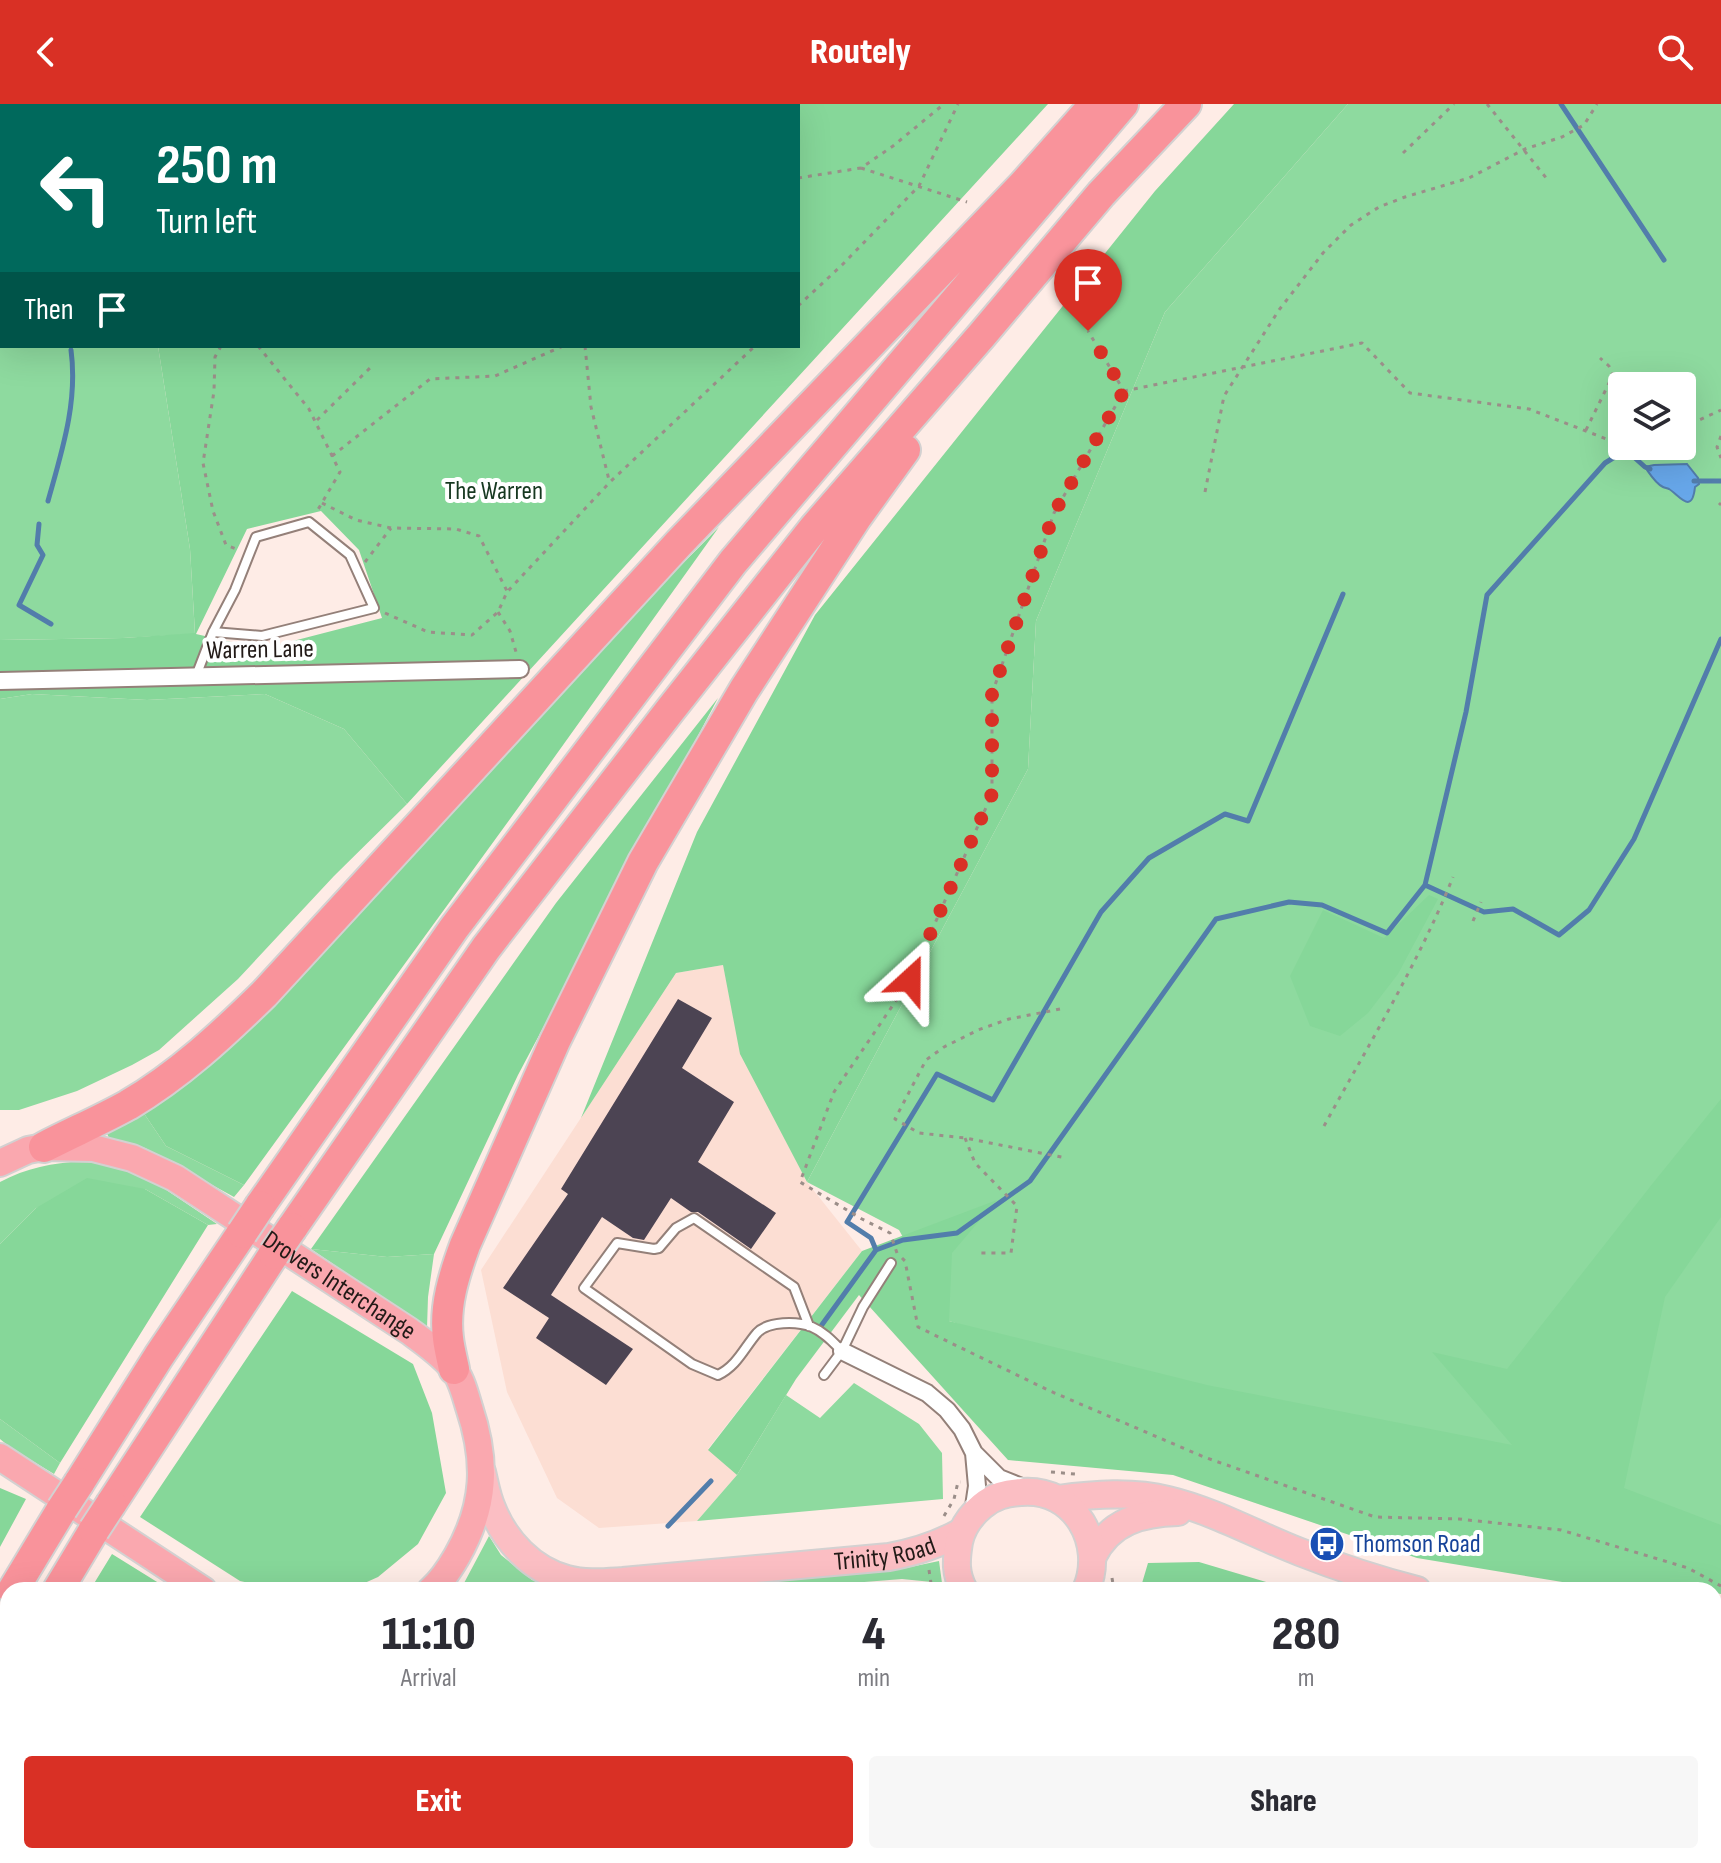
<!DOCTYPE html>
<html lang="en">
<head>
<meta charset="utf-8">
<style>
	body { margin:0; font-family:"Sofia Sans Condensed",sans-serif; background:#f7f7f7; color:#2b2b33; height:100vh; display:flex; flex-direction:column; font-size:30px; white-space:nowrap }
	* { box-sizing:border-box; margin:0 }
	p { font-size:26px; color:#7c7c81 }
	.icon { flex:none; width:44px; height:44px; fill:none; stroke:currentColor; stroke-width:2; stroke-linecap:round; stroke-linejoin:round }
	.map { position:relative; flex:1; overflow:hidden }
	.details { position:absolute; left:0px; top:1478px; width:1722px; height:282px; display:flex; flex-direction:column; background:#fff; border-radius:24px 24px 0 0; box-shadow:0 8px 32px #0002 }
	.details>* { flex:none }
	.guide { position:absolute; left:0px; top:0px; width:800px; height:244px; box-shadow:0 8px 32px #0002; background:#00695c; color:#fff; overflow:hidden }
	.fabs { position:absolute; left:1608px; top:268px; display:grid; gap:16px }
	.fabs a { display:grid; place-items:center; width:88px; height:88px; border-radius:8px; background:#fff; box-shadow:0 8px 32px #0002; font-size:40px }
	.pin { position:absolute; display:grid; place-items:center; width:68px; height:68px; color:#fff; margin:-82px -34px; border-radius:50% 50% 50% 0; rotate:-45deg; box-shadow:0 0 8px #0007 }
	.pin .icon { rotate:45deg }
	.me { position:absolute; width:88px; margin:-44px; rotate:24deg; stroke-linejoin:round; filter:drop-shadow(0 0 6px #0008) }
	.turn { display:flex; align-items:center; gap:28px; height:168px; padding:0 24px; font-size:36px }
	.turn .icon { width:104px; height:104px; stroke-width:2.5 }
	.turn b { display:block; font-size:56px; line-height:68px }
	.then { display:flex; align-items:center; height:76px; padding:0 24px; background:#0003; gap:16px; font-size:30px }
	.eta { display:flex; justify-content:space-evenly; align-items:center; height:136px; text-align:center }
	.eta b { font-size:48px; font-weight:800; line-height:56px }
	.primary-button { display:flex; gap:16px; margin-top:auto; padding:16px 24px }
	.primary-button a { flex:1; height:92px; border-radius:8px; background:#d93025; color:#fff; font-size:32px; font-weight:800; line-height:92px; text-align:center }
	.primary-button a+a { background:#f7f7f7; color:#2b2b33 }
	header { display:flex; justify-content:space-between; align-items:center; height:104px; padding:0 24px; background:#d93025; color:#fff; font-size:36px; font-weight:800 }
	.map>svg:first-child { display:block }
	.built { fill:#fcded3 }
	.green { fill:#8eda9f; fill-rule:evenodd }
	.forest { fill:#86d799; fill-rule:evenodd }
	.water { fill:#67a7ea; stroke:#527dab; stroke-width:2 }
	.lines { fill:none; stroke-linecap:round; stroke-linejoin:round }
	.stream { stroke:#527dab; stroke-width:5 }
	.building { fill:#4c4453 }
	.service-casing { stroke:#948079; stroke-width:12 }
	.minor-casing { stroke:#948079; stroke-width:20 }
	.primary-casing { stroke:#d3d1d1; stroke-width:30 }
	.trunk-casing { stroke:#d3d1d1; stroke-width:30 }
	.motorway-casing { stroke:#d3d1d1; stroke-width:34 }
	.path { stroke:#9b8e89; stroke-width:3; stroke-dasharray:4 6; stroke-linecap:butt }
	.service { stroke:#fff; stroke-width:8 }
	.minor { stroke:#fff; stroke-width:16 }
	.primary { stroke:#fbbec3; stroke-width:26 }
	.trunk { stroke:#faa8af; stroke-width:26 }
	.motorway { stroke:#f9939b; stroke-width:30 }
	.motorway-bridge-casing { stroke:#d3d1d1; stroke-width:34; stroke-linecap:butt }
	.motorway-bridge { stroke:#f9939b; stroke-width:30 }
	.route { stroke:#d93025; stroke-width:14; stroke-dasharray:0 25.2 }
	.labels { text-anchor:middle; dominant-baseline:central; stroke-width:8; stroke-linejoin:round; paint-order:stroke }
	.park-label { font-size:26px; fill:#163820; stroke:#fff }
	.street-label { font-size:26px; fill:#221a17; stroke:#fff }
	.transit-label { font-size:26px; fill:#164399; stroke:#fff; text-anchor:start }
</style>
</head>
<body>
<header><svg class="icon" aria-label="back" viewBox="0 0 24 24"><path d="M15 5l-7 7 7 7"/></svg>Routely<svg class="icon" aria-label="search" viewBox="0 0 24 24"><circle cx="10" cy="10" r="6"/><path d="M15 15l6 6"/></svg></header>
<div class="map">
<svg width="1721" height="1759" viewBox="0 0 1721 1759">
	<rect width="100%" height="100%" fill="#feece6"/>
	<path class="built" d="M723 861 741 950 807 1078 862 1147 708 1345 737 1371 697 1417 599 1424 557 1394 507 1288 481 1166 676 869Z
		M1714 1591 1721 1593V1759H1160L1161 1752H1714Z
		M213 1752H1044V1759H212Z"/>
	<path class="green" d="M0 0H120V2H2V242H158L190 445 195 530 123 534 0 536Z
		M1348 0H1721V1461L949 1217 899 1126 807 1078 1028 665 1036 517 1165 208ZM1622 282H1682V342H1622Z
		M32 590 147 596 265 590 344 625 407 700 334 772 238 875 159 946 132 961 77 987 19 1006H0V595Z
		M141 1005 166 1042 244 1081 234 1093 145 1044 109 1034 104 1023Z
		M82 1057 129 1065 150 1075 217 1120 208 1121 145 1085 36 1104 0 1140V1078C26 1064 53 1059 82 1057Z
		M311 1145 387 1153 434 1150 428 1193 427 1224Z
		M854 1279 919 1320 942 1349 943 1395 697 1417 737 1371 786 1291 820 1314Z
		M0 1315 60 1359 54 1370 11 1344 0 1335Z
		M489 1432 501 1451 532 1476 563 1486H490L463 1481Z
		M939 1457 942 1479 902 1475 764 1486H653L901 1465Z
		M1042 1752H1161L1160 1759H1042Z"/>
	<path class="forest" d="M120 0H1048L407 700 344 625 265 590 147 596 32 590 0 595V536L123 534 195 529 190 445 158 242H798V2H120ZM321 407 359 446 382 514 262 545 196 530 247 425Z
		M1234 0H1348L1165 208 1036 517 1028 665 807 1078 740 950 723 861 676 869 581 1014 697 728 815 511 1155 87Z
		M719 423 518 704 244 1081 166 1042 141 1005Z
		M718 594 518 971 434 1150 387 1153 311 1145 556 799Z
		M1429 791 1438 795 1398 870 1368 909 1340 932 1310 922 1290 872 1323 806 1384 834Z
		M1721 995V1113L1665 1193 1624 1384 1721 1421V1490L1714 1489V1486L1599 1484 1417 1454 1173 1371 1008 1356 859 1191 796 1275 737 1371 708 1346 862 1147 997 1096 952 1149 949 1217 1207 1281 1512 1341 1432 1248 1507 1265 1653 1079Z
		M87 1074 145 1085 208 1121 60 1359 0 1315V1140L36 1104Z
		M292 1187 413 1260 432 1309 446 1389 418 1440 378 1473 349 1486H282L240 1477 140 1413Z
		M0 1384 26 1395 0 1443Z
		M112 1450 170 1486H90Z
		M1199 1458 1293 1486H1140L1148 1459Z
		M8 1619V1728L0 1737V1632Z
		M21 1752H213L212 1759H15Z"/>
	<path class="water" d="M1687 360 1698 374 1699 380 1695 383C1692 412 1679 391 1669 385 1667 384 1665 384 1663 383 1655 379 1650 370 1645 363L1654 361Z"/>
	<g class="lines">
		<path class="stream" d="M56 0V2
			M1561 0 1664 156
			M1694 377H1721
			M48 397C62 347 78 298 71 246
			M39 420 37 441 43 451 19 501 51 520
			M1425 781 1484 808 1513 805 1559 831 1589 806 1634 735 1721 535
			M876 1146 871 1134 847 1118 937 970 993 996 1101 808 1149 754 1225 710 1248 717 1343 490
			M821 1222 876 1146 903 1136 957 1129 1030 1077 1216 815 1289 798 1322 801 1387 829 1425 781 1466 608 1487 491 1605 359 1626 346 1645 363 1650 365
			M668 1422 711 1377
			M206 1759 209 1752"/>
	</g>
	<path class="building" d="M678 895 712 914 682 964 734 998 698 1058 776 1109 751 1145 698 1108H691L671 1094 644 1136 633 1134 602 1113 551 1191 633 1245 606 1281 536 1234 549 1214 503 1184 568 1090 561 1085Z"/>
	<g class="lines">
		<defs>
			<path id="service" d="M196 572 213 528 235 486 256 433 309 418 350 451 374 504 262 532 213 528
				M809 1222 794 1183 694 1114 676 1124 659 1144 654 1145 617 1139 584 1184 692 1260 718 1271C737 1262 744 1244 757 1229 768 1217 797 1217 812 1223 824 1228 833 1238 842 1247
				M824 1271 842 1247 863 1203 891 1159
				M1714 1693H1721
				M411 1752 414 1759
				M556 1752 562 1759
				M596 1752 610 1758 626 1752
				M663 1752 665 1759
				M439 1759 454 1752
				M833 1759 853 1752
				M981 1759 994 1757 1001 1759
				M1189 1759 1193 1752"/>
			<path id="minor" d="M0 577 520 565
				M842 1247 927 1289 947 1306 962 1325 974 1349 999 1374 1024 1384
				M973 1409 977 1382 974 1349"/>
			<g id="primary">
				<path id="s1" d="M482 1368C485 1380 487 1393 492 1404 505 1437 532 1466 567 1475 585 1480 605 1478 623 1477L889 1453C916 1448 938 1441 961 1428"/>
				<path d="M1058 1395C1094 1390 1133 1387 1168 1396 1214 1407 1256 1431 1300 1448 1338 1463 1377 1476 1417 1486"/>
				<path d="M1093 1452C1110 1417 1142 1409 1178 1408"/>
				<path d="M964 1486C955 1470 956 1456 959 1438 962 1424 970 1412 982 1402 994 1392 1006 1389 1021 1388 1075 1383 1106 1440 1086 1486"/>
				<path d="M1714 1516 1721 1515"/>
			</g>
			<g id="trunk">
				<path id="s2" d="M0 1059 28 1046 44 1043 93 1044 132 1054 175 1074 409 1227C424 1238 440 1249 452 1263 461 1273 465 1290 469 1303 487 1357 486 1401 457 1452 450 1464 442 1477 431 1486"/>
				<path d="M0 1353 203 1486"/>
			</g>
			<path id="motorway" d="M44 1043C71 1029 101 1016 128 1001 179 971 222 931 264 890L679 439 1023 81 1095 0
				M260 1102 454 824 733 458 1123 0
				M292 1124 486 844 671 605 814 424 982 231 1101 90 1186 0
				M454 1265C452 1255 449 1244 448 1234 444 1202 454 1171 465 1141L555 937 643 758 744 586 856 414 905 346
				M79 1379 159 1252 242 1129
				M111 1400 274 1150
				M13 1486 62 1405
				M58 1486 94 1426
				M0 1581 8 1567
				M0 1754 8 1746"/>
		</defs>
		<use href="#service" class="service-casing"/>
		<use href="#minor" class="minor-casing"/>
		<use href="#primary" class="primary-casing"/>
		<use href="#trunk" class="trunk-casing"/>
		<use href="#motorway" class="motorway-casing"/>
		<path class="path" d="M170 0V2
			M597 0 601 2
			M777 0 778 2
			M1487 0 1547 75
			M338 2 339 0
			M1403 49 1454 0
			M861 64 967 98
			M798 67V92
			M798 74 861 64 893 42 944 0
			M798 202 842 161 919 82 958 0
			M221 242 215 253 214 287 203 359 213 407 226 441 239 446
			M258 242 309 305 340 368 316 409
			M585 242 591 303 609 376
			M1124 287 1362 239 1410 289 1529 305 1622 341
			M317 316 371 263
			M1682 324 1721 306
			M1586 326 1613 271 1609 262 1600 254
			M1721 332 1717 343 1721 354
			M1625 342 1636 346 1649 357
			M1636 346 1644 342
			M332 352 430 275 495 272 563 242
			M1205 388 1224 292 1279 206 1323 149 1351 121 1379 103 1405 93 1469 74 1525 45 1562 33 1584 21 1597 0
			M322 399 356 416 391 424 456 425 479 432 507 487
			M1719 401 1721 399
			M365 458 391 424
			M498 508 510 527 516 548
			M385 509 428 528 472 531 498 508 507 488 610 378 755 242
			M1473 817 1481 798
			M1060 905 1009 915 978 926 944 943 926 956 895 1015 919 1029 965 1034 1066 1054
			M1324 1022C1369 940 1418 860 1453 773
			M965 1034 975 1059 1017 1102 1011 1149H981
			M897 1149 890 1129 862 1115 800 1078 834 988 910 876 992 690V590L1054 409 1124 287 1088 227
			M902 1154 905 1157 918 1223 1050 1287 1204 1353 1375 1413 1459 1415 1561 1426 1688 1464 1721 1482
			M1051 1368 1075 1370
			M944 1412 954 1395 958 1378H961
			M929 1466 932 1486
			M1112 1474 1114 1486
			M1714 1612 1721 1613
			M778 1752 779 1759
			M1478 1752V1759
			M1708 1752V1759
			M875 1759 895 1752
			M1120 1759V1752
			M1382 1759 1383 1752
			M1604 1759V1752
			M1656 1759V1752"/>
		<use href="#service" class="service"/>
		<use href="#minor" class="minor"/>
		<use href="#primary" class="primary"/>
		<use href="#trunk" class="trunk"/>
		<use href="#motorway" class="motorway"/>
		<defs>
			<path id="motorway-bridge" d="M242 1129 260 1102
				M274 1150 292 1124
				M62 1405 79 1379
				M94 1426 111 1400"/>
		</defs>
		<use href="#motorway-bridge" class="motorway-bridge-casing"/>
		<use href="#motorway-bridge" class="motorway-bridge"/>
	</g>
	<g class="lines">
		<path class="route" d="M910 876 992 690V590L1054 409 1124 287 1088 227"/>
	</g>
	<defs>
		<symbol id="bus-disc" viewBox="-11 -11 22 22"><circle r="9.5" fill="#1a4fb4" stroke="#fff"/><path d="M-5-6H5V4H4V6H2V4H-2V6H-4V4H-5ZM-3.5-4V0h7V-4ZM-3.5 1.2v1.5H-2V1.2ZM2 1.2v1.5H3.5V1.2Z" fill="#fff"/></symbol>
	</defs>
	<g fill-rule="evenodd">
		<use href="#bus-disc" x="1307" y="1420" width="40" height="40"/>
	</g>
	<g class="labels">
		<g class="park-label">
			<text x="494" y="387">The Warren</text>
		</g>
		<g class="street-label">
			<text transform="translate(260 546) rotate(-1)">Warren Lane</text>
			<text stroke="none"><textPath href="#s2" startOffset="380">Drovers Interchange</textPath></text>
			<text stroke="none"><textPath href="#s1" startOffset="464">Trinity Road</textPath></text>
		</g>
		<g class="transit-label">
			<text x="1353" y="1440">Thomson Road</text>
		</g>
	</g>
</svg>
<div class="fabs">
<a><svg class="icon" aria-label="layers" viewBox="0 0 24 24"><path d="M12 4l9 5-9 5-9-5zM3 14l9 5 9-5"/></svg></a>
</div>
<div class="pin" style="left:1088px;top:227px;background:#d93025"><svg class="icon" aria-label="arrive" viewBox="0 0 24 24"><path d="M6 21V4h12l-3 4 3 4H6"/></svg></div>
<svg class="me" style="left:910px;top:876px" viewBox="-20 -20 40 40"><path d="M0-17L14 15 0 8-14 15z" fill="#d93025" stroke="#fff" stroke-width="4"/></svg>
<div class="guide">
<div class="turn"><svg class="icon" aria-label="left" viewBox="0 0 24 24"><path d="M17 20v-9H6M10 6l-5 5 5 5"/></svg><div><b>250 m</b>Turn left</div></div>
<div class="then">Then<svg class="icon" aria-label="arrive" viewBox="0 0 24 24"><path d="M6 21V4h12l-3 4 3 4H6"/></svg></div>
</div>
<section class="details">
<div class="eta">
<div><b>11:10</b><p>Arrival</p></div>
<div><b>4</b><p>min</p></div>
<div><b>280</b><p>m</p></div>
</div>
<div class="primary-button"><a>Exit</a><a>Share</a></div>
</section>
</div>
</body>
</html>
